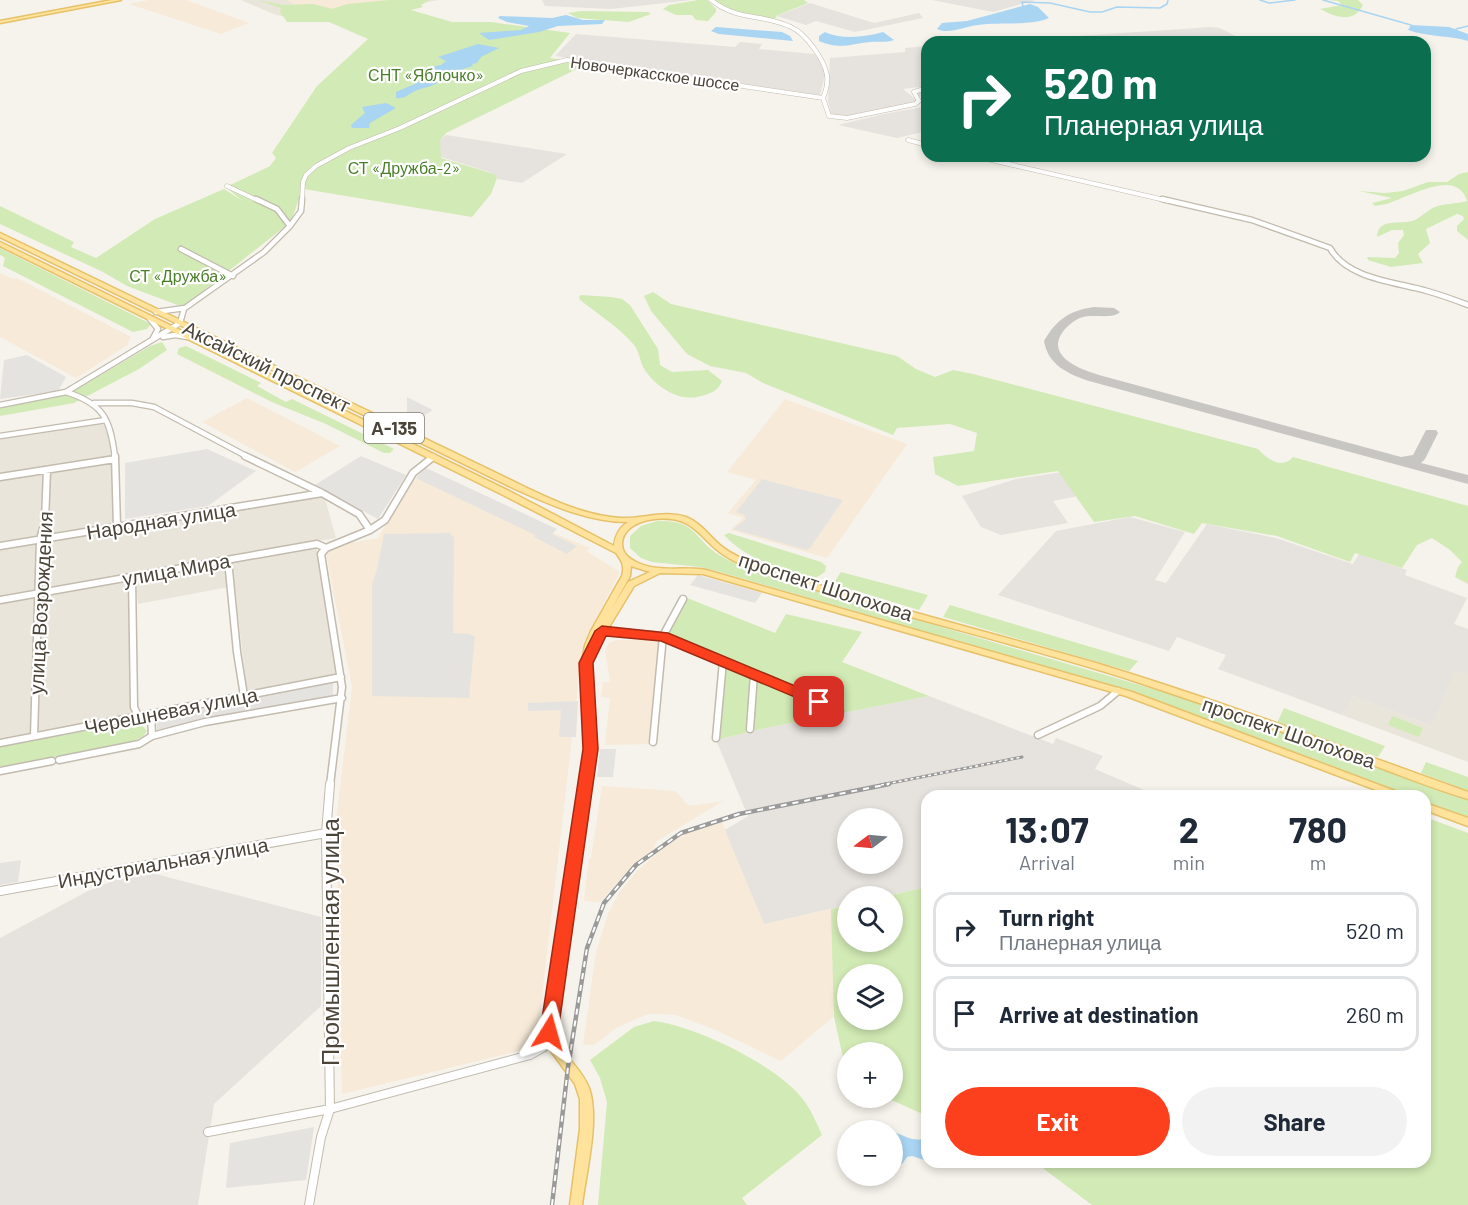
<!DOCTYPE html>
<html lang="en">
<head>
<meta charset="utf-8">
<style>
	body { margin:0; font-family:Barlow,sans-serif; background:#f2f2f3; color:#1f2937; height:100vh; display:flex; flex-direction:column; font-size:22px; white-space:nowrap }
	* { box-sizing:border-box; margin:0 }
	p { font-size:20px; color:#747a83 }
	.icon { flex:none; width:33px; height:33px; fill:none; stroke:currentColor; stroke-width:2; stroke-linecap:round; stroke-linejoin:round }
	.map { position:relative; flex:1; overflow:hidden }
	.side { position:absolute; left:921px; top:790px; width:510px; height:378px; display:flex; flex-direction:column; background:#fff; border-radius:18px; box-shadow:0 3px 9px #0003 }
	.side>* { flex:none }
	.top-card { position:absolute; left:921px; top:36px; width:510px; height:126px; border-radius:18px; box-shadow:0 3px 9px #0003; background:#0b6e4f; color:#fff; overflow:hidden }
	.needle { width:39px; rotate:254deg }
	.buttons { position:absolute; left:837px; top:808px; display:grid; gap:12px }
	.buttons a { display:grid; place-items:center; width:66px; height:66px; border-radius:50%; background:#fff; box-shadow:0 3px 9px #0003; font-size:30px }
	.pin { position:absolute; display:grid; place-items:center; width:51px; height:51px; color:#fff; margin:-26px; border-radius:12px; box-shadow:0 3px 9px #0006 }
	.me { position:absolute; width:66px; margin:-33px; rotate:8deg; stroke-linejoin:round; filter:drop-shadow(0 0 4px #0008) }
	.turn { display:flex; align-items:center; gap:21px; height:126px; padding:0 24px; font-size:27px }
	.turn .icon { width:78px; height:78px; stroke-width:2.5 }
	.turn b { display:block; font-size:42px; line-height:51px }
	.eta { display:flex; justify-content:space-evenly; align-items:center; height:102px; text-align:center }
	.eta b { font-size:36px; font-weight:700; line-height:42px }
	.primary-button { display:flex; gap:12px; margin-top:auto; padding:12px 24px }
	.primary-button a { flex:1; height:69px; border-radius:36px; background:#fc3f1d; color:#fff; font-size:24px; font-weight:700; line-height:69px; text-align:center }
	.primary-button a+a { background:#f2f2f3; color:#1f2937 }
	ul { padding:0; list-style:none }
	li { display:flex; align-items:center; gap:18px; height:75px; margin:0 12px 9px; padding:0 12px; border:3px solid #e0e1e3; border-radius:18px }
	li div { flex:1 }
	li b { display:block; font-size:22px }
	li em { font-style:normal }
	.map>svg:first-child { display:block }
	.residential { fill:#eae5da }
	.commercial { fill:#f7ead8 }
	.industrial { fill:#e6e2dd; fill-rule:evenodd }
	.green { fill:#d2eab5; fill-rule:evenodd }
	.parking { fill:#e5e3e0 }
	.water { fill:#a9d4f2 }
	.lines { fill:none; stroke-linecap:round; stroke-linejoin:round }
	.stream { stroke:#a9d4f2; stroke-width:1.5 }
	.taxiway { fill:#c8c6c3; fill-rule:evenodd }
	.minor-far3-casing { stroke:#c2bbae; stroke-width:5 }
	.minor-far2-casing { stroke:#c2bbae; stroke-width:7 }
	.minor-far1-casing { stroke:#c2bbae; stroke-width:9 }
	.minor-casing { stroke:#c2bbae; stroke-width:10 }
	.major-casing { stroke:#e6c16a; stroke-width:3 }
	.minor-far3 { stroke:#fff; stroke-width:4 }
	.minor-far2 { stroke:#fff; stroke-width:4.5 }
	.minor-far1 { stroke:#fff; stroke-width:6 }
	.minor { stroke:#fff; stroke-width:8 }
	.major { fill:#ffe39c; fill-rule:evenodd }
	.rail-far1-casing { stroke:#9a9a9a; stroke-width:3 }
	.rail-casing { stroke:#9a9a9a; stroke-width:4.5 }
	.rail-far1 { stroke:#fff; stroke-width:1.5; stroke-dasharray:3; stroke-linecap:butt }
	.rail { stroke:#fff; stroke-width:2; stroke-dasharray:6; stroke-linecap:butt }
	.route { fill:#fc3f1d; stroke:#a42913; stroke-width:1.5 }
	.labels { text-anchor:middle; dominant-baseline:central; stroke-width:4.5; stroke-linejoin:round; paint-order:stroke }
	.far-street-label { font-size:16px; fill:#4b4439; stroke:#fff }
	.far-park-label { font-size:16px; fill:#4a7f2a; stroke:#fff }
	.shield { fill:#fff; stroke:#817c74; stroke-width:1.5 }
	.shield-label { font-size:18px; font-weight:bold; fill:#4b4439 }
	.street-label { font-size:20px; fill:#4b4439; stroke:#fff }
	.near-street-label { font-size:24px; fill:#4b4439; stroke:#fff }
</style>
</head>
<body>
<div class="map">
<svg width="1468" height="1205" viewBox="0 0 1468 1205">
	<rect width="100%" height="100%" fill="#f6f3ec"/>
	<path class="residential" d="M241 0H439L310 21 276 15Z
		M103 421 116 458 0 476V437Z
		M114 461 116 526 48 537 50 472Z
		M43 472 41 538 0 545V479Z
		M324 495 336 538 43 591 47 541Z
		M40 542 38 592 0 598V549Z
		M316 546 340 676 247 694 232 561Z
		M226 562 229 587 138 604 136 578Z
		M131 579 136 712 38 733 42 595Z
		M36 596 32 734 0 740V602Z
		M1455 669 1468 674V762L1342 715 1353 696 1432 726Z"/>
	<path class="commercial" d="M149 0H186L249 23 221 34 129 4Z
		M287 0H389L390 1 348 4 332 9 313 4 295 5Z
		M0 273 13 279 17 278 131 337 127 343 129 344 76 378 0 337Z
		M247 398 340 446 295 472 202 422Z
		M785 399 907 444 827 558 730 530 743 518 728 513 756 480 727 472Z
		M418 477 590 548 586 551 620 572 583 644 536 1047 342 1094 336 822 352 687 326 553 338 545 378 538 406 488Z
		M617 640H659L663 644 653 744 605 745 610 698 601 697 603 682H610L605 650 609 643Z
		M602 786 675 791 689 806 723 801 657 841 652 851 634 864 600 902 584 901 589 858H591Z
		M722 822 764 924 831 909 835 932 833 1017 781 1061 718 1031 676 1015 660 1014H648L616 1028 594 1045H583L596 952 608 914 619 893 637 871 661 850 685 834Z"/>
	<path class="industrial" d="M542 0H692L611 9 545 6Z
		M932 0H1036L993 12Z
		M810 3 874 23 919 13 923 18 855 32 816 21 806 25 777 16Z
		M1211 27 1220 28 1245 41 992 42Z
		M576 34 735 47 740 42 762 44 759 49 814 54 822 64 825 75 820 95 555 56Z
		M927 46V86L903 89 918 101 849 116H831L828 101 830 58 905 52V48Z
		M927 89V131L897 138 838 125 884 114 923 107 924 101 917 93Z
		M446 135 567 154 522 183 498 179 492 173 438 156V141Z
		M1063 472 1078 496 1053 501 1068 523 1001 535 981 527 962 496 1016 479Z
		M1130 517 1185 532 1155 580 1166 583 1207 524 1276 538 1353 564 1359 554 1407 570 1405 575 1467 598 1454 624 1468 629V674L1455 670 1432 726 1353 696 1342 715 1218 669 1226 655 1177 637 1169 651 998 595 1056 531Z
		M929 696 1053 744 1056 738 1103 756 1095 769 1158 796H927V887L881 897H848L847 905 764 924 725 830 748 816 716 740 761 729ZM848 819H892V864H848Z
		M140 870 321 917V1006L214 1104 198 1205H0V938L88 891Z"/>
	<path class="green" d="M258 0 284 5 313 4 332 9 348 4 389 0H430L421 5 423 7 411 10 452 22H491L570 33 550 58 587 64 446 133 440 140 441 158 494 174 497 178 491 194 472 217 304 189C296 199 297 213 288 224L183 307 127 286 103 272 0 224V206L74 242 71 247 96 258 155 219 224 189 241 200 226 187 270 166 276 158 272 153 317 86 368 39 329 22H287L280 12 281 8Z
		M698 0H707L716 9V12L708 21 696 20 692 15H676L663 9 669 5Z
		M714 0H804L808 3 776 16 777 17 774 19 787 24 733 13Z
		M1327 0H1358L1363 5C1354 24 1335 17 1320 9L1342 5 1338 1Z
		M581 11 648 12 651 14 629 22 577 18 568 13Z
		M1468 172V240L1457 231V226L1464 219 1463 216 1457 214 1426 229 1430 243 1418 254 1423 263 1391 267 1368 260 1367 257 1395 258 1399 253 1398 243 1404 235 1403 230H1392L1377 237C1378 216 1402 226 1415 220 1422 216 1428 210 1435 207 1445 203 1457 204 1467 201 1456 164 1403 202 1381 205L1375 206 1372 203 1392 198 1359 191 1385 193 1403 191 1428 182H1447L1459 174Z
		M0 248 151 324 147 329 133 332 3 266 5 258 0 255Z
		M653 292 671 304 897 356 916 369 935 377 953 370 973 374 1258 449C1267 459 1282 470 1293 457L1468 506V584L1455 577 1458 567 1462 562 1450 550 1432 538 1417 545 1402 568 1355 553 1350 562 1277 536 1202 523 1194 534 1135 516 1094 522 1058 471 958 486 935 474 933 457 974 451 977 433 950 424 897 428 893 435 763 383 746 373 710 366 687 354 651 311 644 296Z
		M581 295 611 297 622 299 630 305 658 349 660 365 672 372 708 370 722 381C718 391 712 393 701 396 679 403 654 386 643 367 640 360 639 351 634 345 620 328 598 314 580 300L579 297Z
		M162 342 167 350 139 369 74 403 0 416V407L67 395 150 346Z
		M186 346 261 383 257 386 286 402 292 399 394 449 390 453H384L326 424 274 403 177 354 179 348Z
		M657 521C699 520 692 539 721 556 737 566 756 571 774 578L1201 703 1468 800V818L1425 802V796H1411L1146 696 720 572 700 567 652 562 641 558 630 548V536L641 526Z
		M729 533 821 562 826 566 825 572 814 579C782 568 748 561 724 535Z
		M841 572 928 595 919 610 833 584Z
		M682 596 775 633 786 614 862 632 842 662 929 696 761 729 716 740 722 663 660 639Z
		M950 605 1138 661 1129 671 943 617Z
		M1284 708 1385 746 1378 757 1277 723Z
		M1392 716 1423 728 1419 737 1388 725Z
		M127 723H140L147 731 143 736 131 743 0 767V747Z
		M1426 762 1468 777V791L1421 773Z
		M1425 817 1468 833V1205H1092L1036 1163 1425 1162Z
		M927 887V1116L887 1098H892V1053H848L847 1067 844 1062 834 1017 831 909 847 905 848 942H892V897H882ZM848 975H892V1020H848Z
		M654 1021C696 1026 781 1067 805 1102 812 1112 817 1124 822 1135L742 1198 747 1205H598L607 1102 600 1078 590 1060 634 1027Z"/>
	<path class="parking" d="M27 355 66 377 58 391 0 399 4 360Z
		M407 397 433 410 416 421 407 417Z
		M207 449 256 471 208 506 125 519V463Z
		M361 456 406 475 378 519 315 485Z
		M426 468 557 529 552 534 577 546 567 554 534 537 535 535 416 478Z
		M762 479 799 489 843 500 810 548 806 550 733 529 746 519 744 515 736 512Z
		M450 533 454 538 453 633 469 634 475 637 469 698 372 696V585L377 569 384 534Z
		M698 575 762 593 755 603 690 585Z
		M333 682V696L157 730 156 716Z
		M578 701 576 737H559L561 710 528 711V703Z
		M600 749H616L613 777H597Z
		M21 860 18 882 0 885V863Z
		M314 1127 306 1180 226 1188 230 1143Z"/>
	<path class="water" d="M1030 4 1038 7 1049 18C1032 26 998 22 978 25 966 26 948 35 937 29L942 23 967 21Z
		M566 15 583 20H605L602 24 558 26 539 32 489 40 479 33 521 30 529 26 507 22 498 18 500 16 552 18Z
		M1411 25 1449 27 1468 34V41C1448 35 1427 37 1408 30Z
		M716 27 782 32 790 36 793 41 719 34 711 31Z
		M825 32C841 40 866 37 883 32L894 40C885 43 879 41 870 42 850 44 840 50 819 41V36Z
		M478 44 499 48 481 57 477 63 472 64 473 66C455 70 448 79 431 86 425 88 418 89 413 92 406 96 404 99 396 98V92L417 83 431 71V67L441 65 446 61 438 57Z
		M386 103 396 108 370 123 369 128H352L351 125 365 113 362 107Z
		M893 1132C904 1135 915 1144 927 1137V1161L912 1156 907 1157 902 1164 893 1158Z"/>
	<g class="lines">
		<path class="stream" d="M1260 0 1269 3 1295 0
			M1323 0 1411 25
			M1023 6 1022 2 1050 3 1090 12H1102L1117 7 1160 8 1167 4 1168 0
			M1456 29 1468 26"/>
		<path class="taxiway" d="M1094 307 1114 308 1120 312C1112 320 1092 313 1080 318 1073 321 1066 327 1062 333 1046 357 1082 370 1099 375L1401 457 1413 455 1426 430H1436L1438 433 1425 459 1421 463 1468 475V484L1089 381C1068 374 1048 365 1044 341 1056 320 1070 310 1094 307Z"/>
		<defs>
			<path id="minor-far3" d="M711 0C739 22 762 13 791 27 806 34 824 59 827 75 828 83 826 91 823 98
				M823 98 829 116 847 118 915 104 919 101 914 92 927 88
				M908 140 927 145
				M974 156 1169 201
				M227 186 259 201
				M302 201 303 182 306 175 316 166 349 148 400 128 521 71 567 60 823 98"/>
			<path id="minor-far2" d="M256 199 277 209 290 226
				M1162 199 1252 220 1330 248C1347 279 1396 282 1427 291 1441 295 1455 300 1468 305
				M181 249 233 276
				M156 312 185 308 264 252 290 226 301 211 302 199
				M150 319 158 329 153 338
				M163 337 175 335 188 337
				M66 392C104 404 110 419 115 457
				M94 403H132L154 407 248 457
				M0 405 66 392 180 323 184 309
				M0 436 106 420"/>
			<path id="minor-far1" d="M115 456 117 527
				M245 456 322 493 359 514 370 530
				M0 477 115 459
				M0 546 322 493
				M326 548 370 530 385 520 413 473 433 457
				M326 548 321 554 342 687 330 785
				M228 560 237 652 244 696
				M132 577 134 707 138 716
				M0 600 317 544 326 548
				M602 631 663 636 840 711
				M151 714 152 736
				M750 729 754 674
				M1038 735 1100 706 1118 691
				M34 736 40 540 45 521 47 470
				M716 738 723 661
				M653 742 663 636 683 599
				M0 743 341 677
				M59 760 139 744 152 736 205 722 342 698
				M0 771 52 761"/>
			<path id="minor" d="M0 891 326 833
				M208 1132 330 1109 530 1055 551 1043
				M309 1205 321 1137 330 1109 326 833 330 784"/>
			<path id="major" d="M112 0H121L0 23V21Z
				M0 233 521 485C552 500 586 516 621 518 643 519 664 510 686 517 701 523 709 536 721 546 732 555 747 561 761 566 796 579 832 589 867 599 943 621 1020 641 1096 663 1221 701 1345 748 1468 792V799C1428 787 1389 771 1349 756 1278 730 1206 705 1134 681 1022 645 907 618 794 583 771 575 745 569 724 555 705 543 695 521 671 519 653 517 624 522 622 543 622 553 628 558 636 562 658 573 683 566 706 570L1132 692 1403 794 1405 796H1392L1126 696 703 574 660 573 634 586 598 645H593L590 663 595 749 554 1032C560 1054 581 1067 589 1088 600 1118 586 1173 582 1205H570L580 1129V1099L575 1084 551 1051 544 1032 585 749 582 663 585 645 591 631 622 576C625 566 622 561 616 553L505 496 0 246V242L511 492 614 546C615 535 619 528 628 522 588 522 551 505 515 489L0 237ZM631 566 650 572 628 582 611 610 630 576Z
				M1425 803 1468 818V826L1425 810Z"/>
		</defs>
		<use href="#minor-far3" class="minor-far3-casing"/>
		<use href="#minor-far2" class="minor-far2-casing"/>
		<use href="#minor-far1" class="minor-far1-casing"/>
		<use href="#minor" class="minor-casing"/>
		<use href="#major" class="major-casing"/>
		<use href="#minor-far3" class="minor-far3"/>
		<use href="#minor-far2" class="minor-far2"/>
		<use href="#minor-far1" class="minor-far1"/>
		<use href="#minor" class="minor"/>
		<use href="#major" class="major"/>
		<defs>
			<path id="rail-far1" d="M881 785 1022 757"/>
			<path id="rail" d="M552 1205 568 1067 587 948 604 903 636 865 681 833 739 814 889 784"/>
		</defs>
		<use href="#rail-far1" class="rail-far1-casing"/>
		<use href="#rail" class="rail-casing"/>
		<use href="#rail-far1" class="rail-far1"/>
		<use href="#rail" class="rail"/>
	</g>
	<path class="route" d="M602 626 668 633 824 698 826 702 824 705H814L661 641 606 636 593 663 598 749 558 1032 556 1038 549 1040 543 1038 540 1032 583 749 579 663 595 631Z"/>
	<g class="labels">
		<g class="far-street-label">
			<text transform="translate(655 73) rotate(8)">Новочеркасское шоссе</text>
		</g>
		<g class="far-park-label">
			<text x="426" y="74">СНТ «Яблочко»</text>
			<text x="404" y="167">СТ «Дружба-2»</text>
			<text x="178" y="275">СТ «Дружба»</text>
		</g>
		<rect class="shield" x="364" y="413" width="60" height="30" rx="4.5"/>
		<g class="shield-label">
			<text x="394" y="428">А-135</text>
		</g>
		<g class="street-label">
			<text transform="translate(267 366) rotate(26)">Аксайский проспект</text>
			<text transform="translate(161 520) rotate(-9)">Народная улица</text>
			<text transform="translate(176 569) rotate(-10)">улица Мира</text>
			<text transform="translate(826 586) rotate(18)">проспект Шолохова</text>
			<text transform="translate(40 603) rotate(-87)">улица Возрождения</text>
			<text transform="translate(171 710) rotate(-11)">Черешневая улица</text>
			<text transform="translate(1289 732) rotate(19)">проспект Шолохова</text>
			<text transform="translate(163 862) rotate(-10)">Индустриальная улица</text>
		</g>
		<g class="near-street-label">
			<text transform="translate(329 942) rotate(-90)">Промышленная улица</text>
		</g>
	</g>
</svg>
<div class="buttons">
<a><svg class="needle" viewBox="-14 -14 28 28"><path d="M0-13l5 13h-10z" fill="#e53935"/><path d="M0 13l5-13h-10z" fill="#747a83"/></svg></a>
<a><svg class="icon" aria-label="search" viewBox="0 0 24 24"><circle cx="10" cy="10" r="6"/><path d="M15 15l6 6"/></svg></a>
<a><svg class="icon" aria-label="layers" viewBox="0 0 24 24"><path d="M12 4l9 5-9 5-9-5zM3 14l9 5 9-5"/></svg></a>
<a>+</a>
<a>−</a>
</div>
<div class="pin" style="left:819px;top:702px;background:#d93025"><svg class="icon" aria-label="arrive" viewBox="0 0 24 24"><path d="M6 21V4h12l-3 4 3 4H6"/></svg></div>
<svg class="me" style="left:549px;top:1032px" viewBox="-20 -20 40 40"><path d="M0-17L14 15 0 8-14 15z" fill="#fc3f1d" stroke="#fff" stroke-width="4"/></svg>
<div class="top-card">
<div class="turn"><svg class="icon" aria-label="right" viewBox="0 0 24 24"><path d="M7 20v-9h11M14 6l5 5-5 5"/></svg><div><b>520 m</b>Планерная улица</div></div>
</div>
<section class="side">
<div class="eta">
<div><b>13:07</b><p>Arrival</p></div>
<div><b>2</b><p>min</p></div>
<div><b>780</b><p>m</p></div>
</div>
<ul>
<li><svg class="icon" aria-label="right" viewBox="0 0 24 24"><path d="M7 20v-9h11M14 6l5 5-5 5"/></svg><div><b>Turn right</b><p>Планерная улица</p></div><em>520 m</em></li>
<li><svg class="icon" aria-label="arrive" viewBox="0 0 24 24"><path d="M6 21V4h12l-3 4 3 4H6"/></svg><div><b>Arrive at destination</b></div><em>260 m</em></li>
</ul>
<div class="primary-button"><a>Exit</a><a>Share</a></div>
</section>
</div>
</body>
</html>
